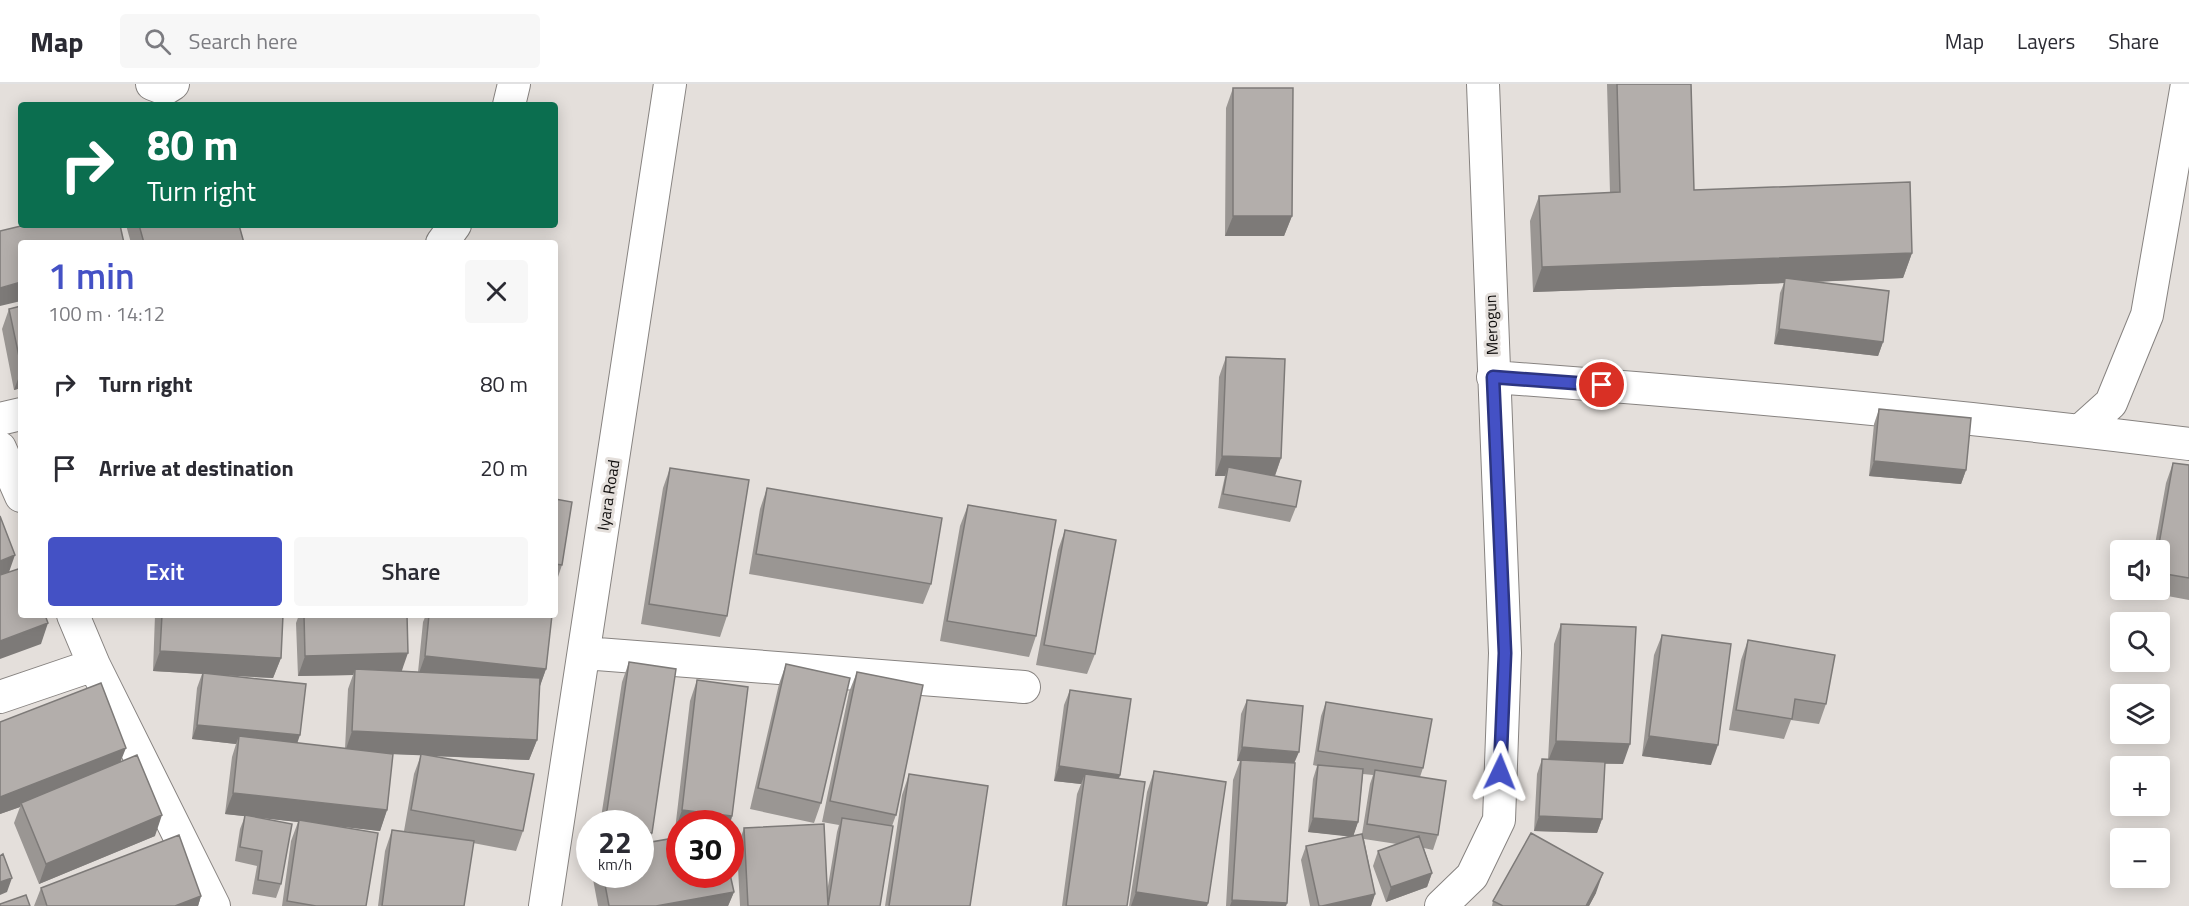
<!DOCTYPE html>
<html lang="en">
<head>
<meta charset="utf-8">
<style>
	body { margin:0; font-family:"Titillium Web",sans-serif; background:#f7f7f7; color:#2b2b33; height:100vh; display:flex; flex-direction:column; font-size:22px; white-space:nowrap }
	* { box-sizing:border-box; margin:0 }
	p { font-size:20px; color:#7c7c81 }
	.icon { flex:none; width:33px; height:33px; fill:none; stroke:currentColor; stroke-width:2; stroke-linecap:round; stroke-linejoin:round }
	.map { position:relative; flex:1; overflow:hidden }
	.sheet { position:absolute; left:18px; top:156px; width:540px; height:378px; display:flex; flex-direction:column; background:#fff; border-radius:6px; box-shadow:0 3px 15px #0003 }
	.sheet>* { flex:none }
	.banner { position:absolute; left:18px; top:18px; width:540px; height:126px; border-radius:6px; box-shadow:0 3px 15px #0003; background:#0b6e4f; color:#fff; overflow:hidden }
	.controls { position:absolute; left:2110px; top:456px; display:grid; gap:12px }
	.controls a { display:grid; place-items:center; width:60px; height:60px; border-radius:6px; background:#fff; box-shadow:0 3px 15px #0003; font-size:30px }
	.speed { position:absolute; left:576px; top:726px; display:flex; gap:12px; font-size:30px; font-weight:700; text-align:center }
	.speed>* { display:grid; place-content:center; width:78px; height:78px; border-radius:50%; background:#fff; box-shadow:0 3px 15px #0003; line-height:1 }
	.speed small { font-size:15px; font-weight:400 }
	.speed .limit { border:9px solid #d22; background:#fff; color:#111 }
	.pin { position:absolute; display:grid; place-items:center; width:51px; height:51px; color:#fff; margin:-26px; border:3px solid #fff; border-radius:50%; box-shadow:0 2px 6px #0007 }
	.me { position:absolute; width:66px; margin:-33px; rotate:2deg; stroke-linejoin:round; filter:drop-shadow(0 0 4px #0008) }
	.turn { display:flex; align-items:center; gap:21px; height:126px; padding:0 30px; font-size:27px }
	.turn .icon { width:78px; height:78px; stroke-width:2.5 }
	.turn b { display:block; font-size:42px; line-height:51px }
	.round { display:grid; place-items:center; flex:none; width:63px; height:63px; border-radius:6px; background:#f7f7f7 }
	.headline { display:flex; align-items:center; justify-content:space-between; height:102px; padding:0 30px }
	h1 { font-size:36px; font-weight:600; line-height:45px; color:#4451c5 }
	.action { display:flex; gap:12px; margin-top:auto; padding:12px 30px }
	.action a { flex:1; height:69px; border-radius:6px; background:#4451c5; color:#fff; font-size:24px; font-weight:600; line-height:69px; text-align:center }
	.action a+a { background:#f7f7f7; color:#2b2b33 }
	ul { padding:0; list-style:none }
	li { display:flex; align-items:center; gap:18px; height:84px; padding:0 30px }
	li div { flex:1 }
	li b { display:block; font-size:22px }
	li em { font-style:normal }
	header { display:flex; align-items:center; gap:36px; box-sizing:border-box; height:84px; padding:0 30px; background:#fff; border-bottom:2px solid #e1e1e2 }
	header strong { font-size:28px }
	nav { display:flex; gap:33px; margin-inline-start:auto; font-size:21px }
	.search { width:420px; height:54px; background:#f7f7f7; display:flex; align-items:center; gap:15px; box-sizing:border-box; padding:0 21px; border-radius:6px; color:#7c7c81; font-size:22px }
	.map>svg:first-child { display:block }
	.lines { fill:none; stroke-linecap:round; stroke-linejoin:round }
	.minor-casing { stroke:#878380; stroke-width:34 }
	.minor { stroke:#fff; stroke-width:32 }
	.wall { fill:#9a9693; fill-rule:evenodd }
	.shaded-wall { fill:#7d7a78 }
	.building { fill:#b3aeab; stroke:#7d7a78; stroke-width:1.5 }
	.route-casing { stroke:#2c3580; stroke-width:15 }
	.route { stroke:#4451c5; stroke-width:10 }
	.labels { text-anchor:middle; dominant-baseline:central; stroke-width:6; stroke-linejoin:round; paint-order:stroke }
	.street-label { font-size:16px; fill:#0e0c0b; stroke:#e4dfdb }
</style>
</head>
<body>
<header>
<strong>Map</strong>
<div class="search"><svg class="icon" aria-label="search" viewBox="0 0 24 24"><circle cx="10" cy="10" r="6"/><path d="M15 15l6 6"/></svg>Search here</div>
<nav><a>Map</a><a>Layers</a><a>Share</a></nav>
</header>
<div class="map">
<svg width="2189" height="822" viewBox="0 0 2189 822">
	<rect width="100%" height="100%" fill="#e4dfdb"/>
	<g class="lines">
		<defs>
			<path id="minor" d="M152 0 165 5 173 0
				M509 21 514 0
				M442 159 455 141
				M1493 293C1726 310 1958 331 2189 360
				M0 335 21 330
				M2081 346 2111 319 2147 231 2187 0
				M0 364 21 412
				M73 531 94 581 214 822
				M584 569 1024 603
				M0 613 94 581
				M545 822 670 0
				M1441 822 1472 792 1499 736 1505 569 1483 0"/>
		</defs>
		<use href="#minor" class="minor-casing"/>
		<use href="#minor" class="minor"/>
	</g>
	<path class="wall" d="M1607 0H1691L1694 106 1912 169 1903 194 1813 198 1883 258 1878 272 1774 260 1780 209 1784 199 1533 208 1530 137 1539 112 1610 109Z
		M1233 4 1292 132 1284 152H1225L1226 24Z
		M126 141H239L244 159H131Z
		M21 222V304L14 306 2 245 9 225Z
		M1226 273 1281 374 1275 392 1296 423 1290 438 1218 424 1225 392H1215L1219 293Z
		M1879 325 1966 386 1961 400 1869 392 1874 340Z
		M2173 379 2189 381V516L2146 508 2147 506H2160V466H2154L2166 399Z
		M670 384 727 532 720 553 641 540 663 404Z
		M767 404 931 500 923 520 749 490 760 425Z
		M555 415 562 481 555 502Z
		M968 421 1036 552 1029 573 940 557 960 442Z
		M1065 446 1095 570 1087 590 1036 581 1058 466Z
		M155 531H283L281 574 273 594 216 591 297 659 345 665 348 605 353 591 298 592 296 539 299 531H407L402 587 418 588 423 538 426 531H552L546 585 539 604 537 656 529 676 430 672 523 747 516 767 473 759 464 822H378L385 767 392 746 428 751 404 747 414 690 421 671 392 670 387 726 380 747 330 741 366 822H282L291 757 298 738 256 733 281 800 276 814 252 810 257 782 235 777 240 745 245 732 225 730 232 673 236 660 192 655 197 604 202 590 153 587Z
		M1561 540 1623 680H1605L1602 735 1597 749 1534 747 1537 690 1542 675 1548 676 1554 560Z
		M1662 551 1711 681 1642 672 1654 571Z
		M1748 556 1826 620 1819 640 1791 636 1784 655 1729 646 1741 576Z
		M629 578 648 758 734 808 728 822H598L592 790H640V740H600L622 598Z
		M786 580 821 719 814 739 750 725 779 600Z
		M857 588 896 731 892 742 880 822H740L737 764 744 744 827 808 837 748 839 741 822 738 849 608Z
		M697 596 732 732 730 740H680L675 746 690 617Z
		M1070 606 1120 691 1119 694 1127 822H1062L1077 710 1081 700 1054 697 1064 621Z
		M1247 616 1295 679 1287 819 1286 822H1226L1233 696 1240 677H1237L1241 630Z
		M1326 618 1423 684 1420 693 1438 751 1433 766 1424 764 1432 789 1427 803 1386 818 1373 782 1378 767 1397 760 1364 755 1375 810 1371 822H1310L1301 776 1306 762 1350 752 1308 748 1313 695 1317 682 1313 681 1321 632ZM1363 690 1373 691 1370 700 1362 750 1353 752 1358 738Z
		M0 638 121 677 155 752 39 800 14 739 20 723 0 730Z
		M1154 687 1208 819 1207 822H1129L1147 708Z
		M909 690 970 822H885L902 711Z
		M41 804 201 812 198 822H34Z
		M1596 809 1589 822H1492L1493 817Z"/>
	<path class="shaded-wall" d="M1233 132H1292L1284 152H1225Z
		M1912 169 1903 194 1785 199V194L1784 199 1533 208 1542 183Z
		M21 198V217L0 222V204Z
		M1779 245 1883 258 1878 272 1774 260Z
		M21 287V304L14 306Z
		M1222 372 1281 374 1274 394 1228 383 1225 392H1215Z
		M1874 377 1966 386 1961 400 1869 392Z
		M15 471 8 491 0 494V477Z
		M48 539 41 560 0 575V557Z
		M160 567 281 574 273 594 153 587Z
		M408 569 401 589 355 585 353 591 298 592 305 572Z
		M425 572 546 585 539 605 418 592Z
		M197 641 300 651 295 666 239 652 236 660 192 655Z
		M352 647 537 656 529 676 345 668Z
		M1649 652 1718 661 1711 681 1642 672Z
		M1556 657 1630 660 1623 680 1548 677Z
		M1242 663 1299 668 1293 682 1237 677Z
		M126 664 118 684 21 719 20 723 0 730V713Z
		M1059 682 1120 691 1115 705 1085 690 1081 700 1054 697Z
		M233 709 387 726 380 747 225 730Z
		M682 726 732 732 730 740H680V747L675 746Z
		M162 731 155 752 39 800 46 780Z
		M1539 732 1602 735 1597 749 1534 747Z
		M1313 734 1358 738 1353 753 1308 748Z
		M640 747 652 749 644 769 640 768Z
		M1432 789 1427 803 1386 818 1391 803Z
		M1603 789 1596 809 1589 822H1586Z
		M12 794 7 808 0 811V798Z
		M734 808 728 822H656Z
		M1136 808 1208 819 1207 822H1131Z
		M1375 810 1371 822H1322Z
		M201 812 198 822H175Z
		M1232 816 1287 819 1286 822H1230Z"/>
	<path class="building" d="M1617 0H1691L1694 106 1910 98 1912 169 1542 183 1539 112 1620 108Z
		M1233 4H1293L1292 132H1233Z
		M25 141H120L124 159H21V198L0 204V147Z
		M139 141H239L244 159H144Z
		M1785 194 1889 207 1883 258 1779 245Z
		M21 222V282L9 225Z
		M1226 273 1285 275 1281 374 1222 372Z
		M1879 325 1971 334 1966 386 1874 377Z
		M2173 379 2189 381V494L2160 489V466H2158Z
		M1228 383 1301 397 1296 423 1223 410Z
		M670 384 749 396 727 532 649 520Z
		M767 404 942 434 931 500 756 470Z
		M555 415 572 418 562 481 555 480Z
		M968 421 1056 436 1036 552 947 537Z
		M0 432 15 471 0 477Z
		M1065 446 1116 456 1095 570 1044 561Z
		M21 484V531H45L48 539 0 557V491Z
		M162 531H283L281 574 160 567Z
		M304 531H407L408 569 305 572Z
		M429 531H552L546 585 425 572Z
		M1561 540 1636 543 1630 660 1556 657Z
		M1662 551 1731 560 1718 661 1649 652Z
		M1748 556 1835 571 1826 620 1795 615 1792 635 1736 626Z
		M629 578 676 585 652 749 640 747V740H605Z
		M786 580 850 594 821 719 758 704Z
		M355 585 540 594 537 656 352 647Z
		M857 588 923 601 896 731 830 717Z
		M203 589 306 600 300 651 197 641Z
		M697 596 748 603 732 732 682 726Z
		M101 599 126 664 0 713V638Z
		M1070 606 1131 615 1120 691 1059 682Z
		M1247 616 1303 622 1299 668 1242 663Z
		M1326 618 1432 635 1423 684 1318 667Z
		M239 652 393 670 387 726 233 709Z
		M421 670 534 690 523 747 411 726Z
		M137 671 162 731 46 780 21 719Z
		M1542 675 1605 678 1602 735 1539 732Z
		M1241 676 1295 679 1287 819 1232 816Z
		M1318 681 1363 685 1358 738 1313 734Z
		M1375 686 1446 697 1438 751 1367 740Z
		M1154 687 1226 698 1208 819 1136 808Z
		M909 690 988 702 970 822H889Z
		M1085 690 1145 698 1127 822H1066Z
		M245 731 292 740 281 800 258 796 262 767 240 763Z
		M842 734 893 742 880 822H828Z
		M299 736 378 749 366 822H316L287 817Z
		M824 740 828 822H748L744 744Z
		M392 746 474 757 464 822H382Z
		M1531 749 1603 789 1586 822H1503L1493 817Z
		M1362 750 1375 810 1322 822H1319L1306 762Z
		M179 751 201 812 175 822H47L41 804Z
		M1419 752 1432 789 1391 803 1378 767Z
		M680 753V790H730L734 808 656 822H609L603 790H640V760Z
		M3 770 12 794 0 798V772Z
		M26 811 30 822H0V820Z"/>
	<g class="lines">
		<defs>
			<path id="route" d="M1500 688 1505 569 1493 293 1602 301"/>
		</defs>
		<use href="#route" class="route-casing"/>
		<use href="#route" class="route"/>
	</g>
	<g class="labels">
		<g class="street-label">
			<text transform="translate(1491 241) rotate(-92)">Merogun</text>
			<text transform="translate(608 411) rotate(-81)">Iyara Road</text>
		</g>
	</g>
</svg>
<div class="controls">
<a><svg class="icon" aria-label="sound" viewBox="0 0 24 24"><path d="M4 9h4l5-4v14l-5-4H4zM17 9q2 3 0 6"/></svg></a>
<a><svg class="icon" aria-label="search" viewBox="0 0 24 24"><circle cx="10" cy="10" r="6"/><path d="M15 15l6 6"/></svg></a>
<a><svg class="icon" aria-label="layers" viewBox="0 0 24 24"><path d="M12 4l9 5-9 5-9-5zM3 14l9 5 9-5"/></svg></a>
<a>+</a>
<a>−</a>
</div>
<div class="speed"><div>22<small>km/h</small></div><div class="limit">30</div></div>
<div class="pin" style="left:1602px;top:301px;background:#d93025"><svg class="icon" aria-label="arrive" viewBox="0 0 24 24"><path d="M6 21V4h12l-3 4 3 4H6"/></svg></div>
<svg class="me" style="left:1500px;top:688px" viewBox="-20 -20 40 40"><path d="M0-17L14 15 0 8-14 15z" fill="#4451c5" stroke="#fff" stroke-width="4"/></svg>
<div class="banner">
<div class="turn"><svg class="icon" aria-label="right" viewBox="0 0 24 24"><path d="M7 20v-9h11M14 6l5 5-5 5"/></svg><div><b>80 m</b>Turn right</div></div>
</div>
<section class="sheet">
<div class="headline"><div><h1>1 min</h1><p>100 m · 14:12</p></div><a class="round"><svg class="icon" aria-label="close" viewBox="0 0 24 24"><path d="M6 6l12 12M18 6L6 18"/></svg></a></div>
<ul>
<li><svg class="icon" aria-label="right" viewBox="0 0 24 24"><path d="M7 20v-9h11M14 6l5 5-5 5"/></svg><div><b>Turn right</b></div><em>80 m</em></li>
<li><svg class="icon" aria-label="arrive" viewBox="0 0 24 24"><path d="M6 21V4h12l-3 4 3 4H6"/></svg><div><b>Arrive at destination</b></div><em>20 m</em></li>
</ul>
<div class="action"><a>Exit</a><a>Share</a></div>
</section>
</div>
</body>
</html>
